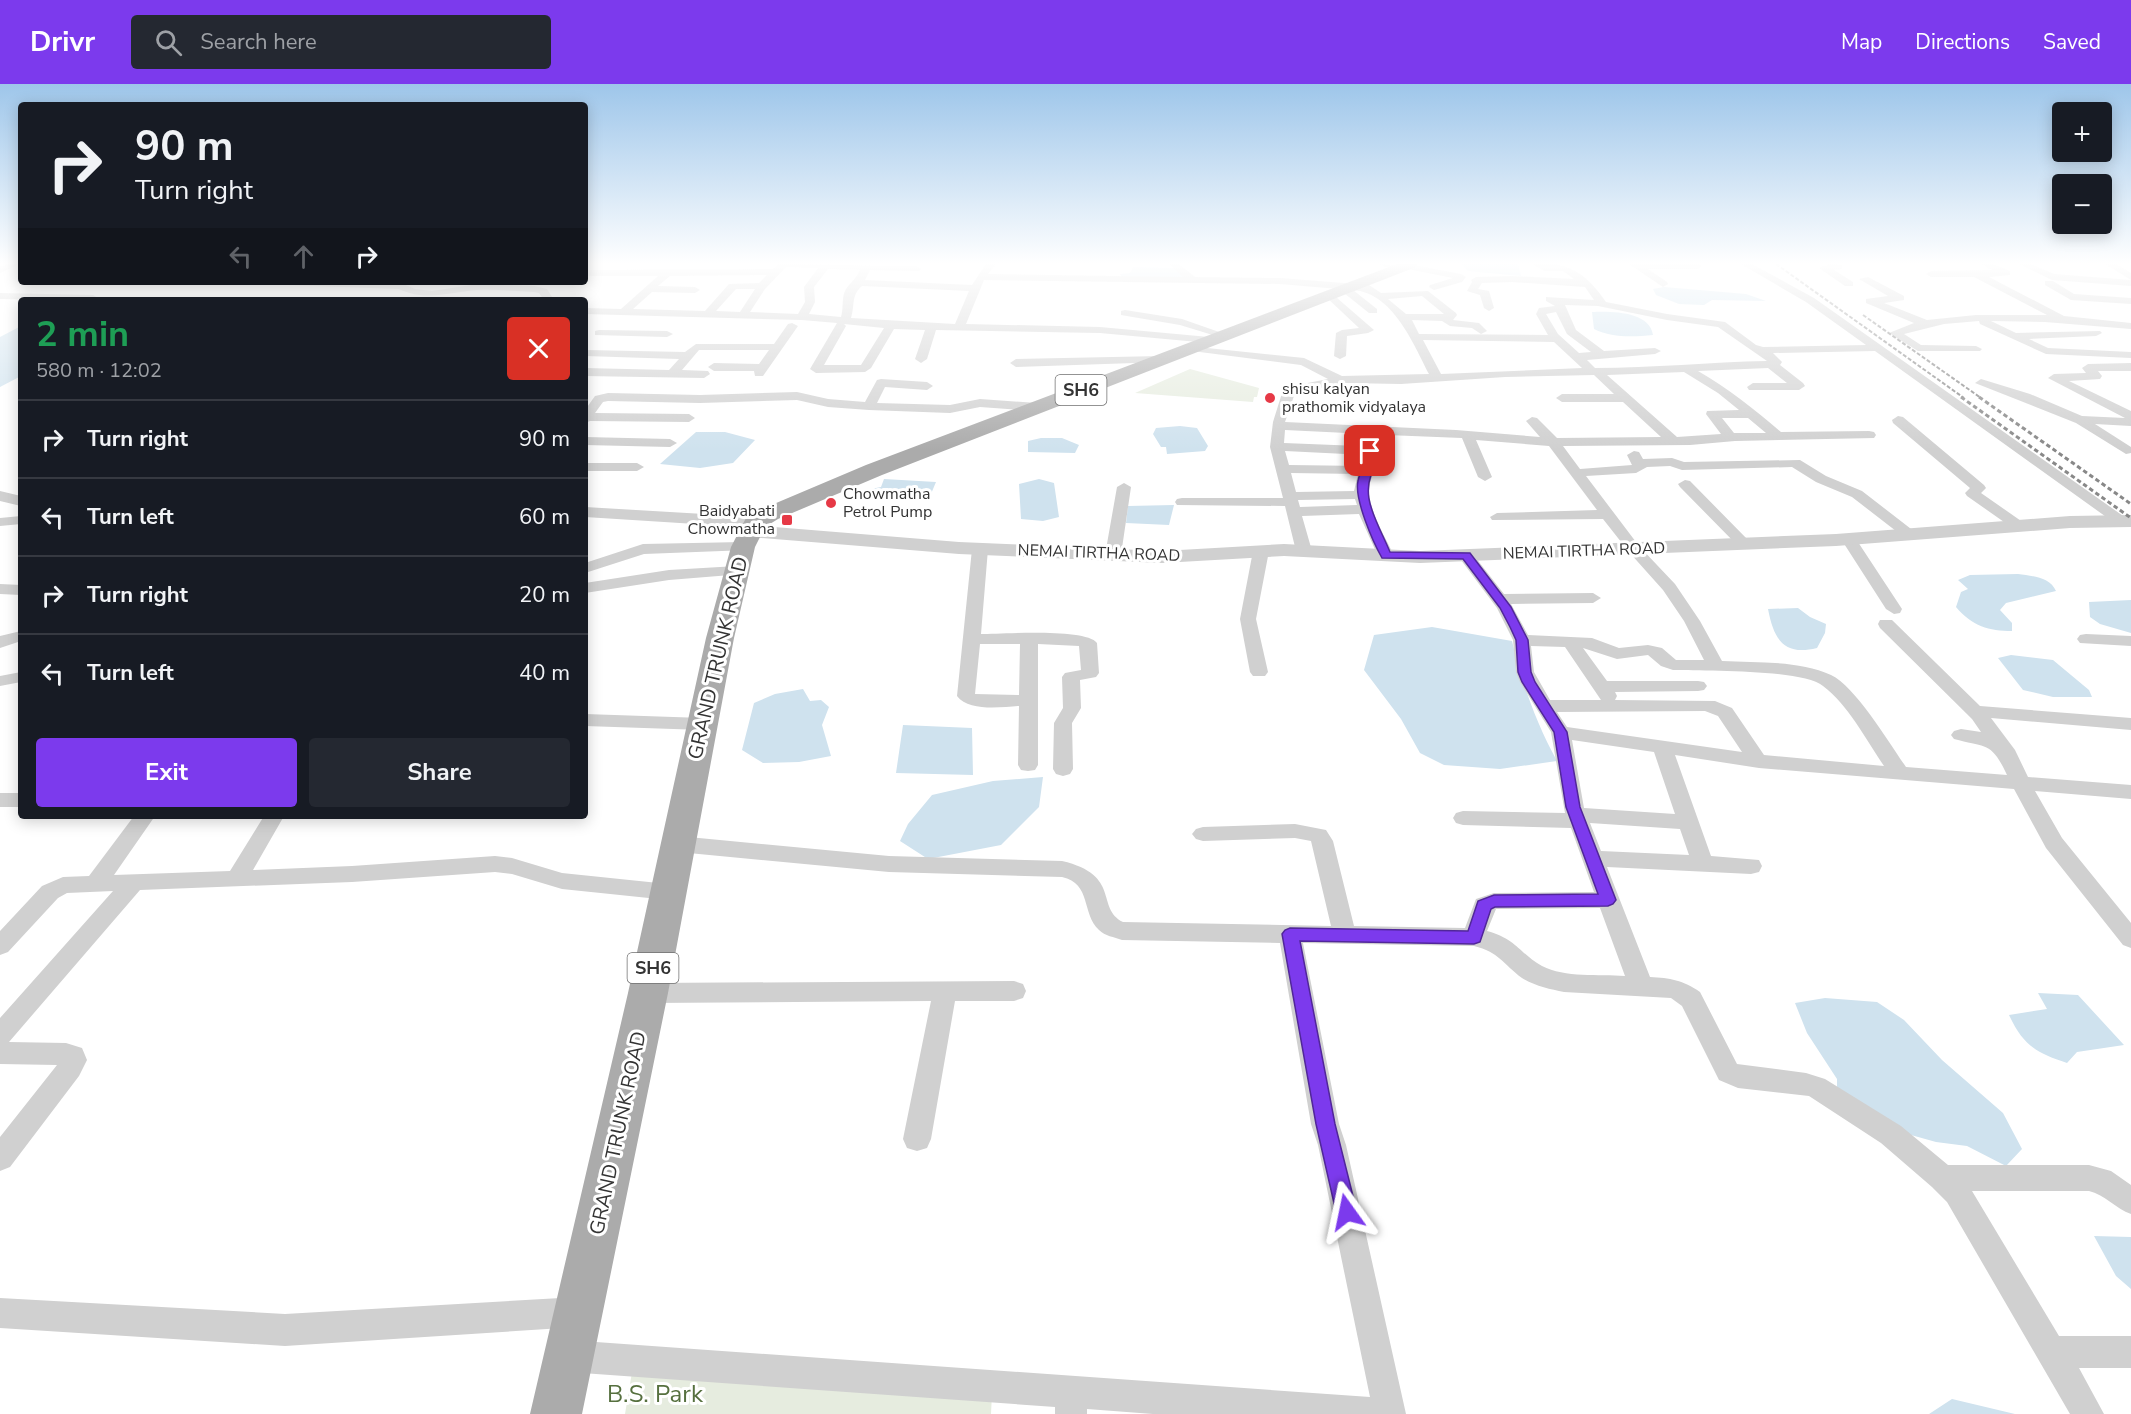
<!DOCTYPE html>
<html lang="en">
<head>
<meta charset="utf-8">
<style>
	body { margin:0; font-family:"Nunito Sans",sans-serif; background:#242831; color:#f1f3f6; height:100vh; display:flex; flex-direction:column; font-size:22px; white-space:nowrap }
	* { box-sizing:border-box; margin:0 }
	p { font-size:20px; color:#9ea1a6 }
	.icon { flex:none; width:33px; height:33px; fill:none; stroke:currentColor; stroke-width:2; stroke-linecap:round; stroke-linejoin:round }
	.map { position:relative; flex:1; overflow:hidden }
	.sheet { position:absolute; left:18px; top:213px; width:570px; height:522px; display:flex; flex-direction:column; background:#171b24; border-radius:6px; box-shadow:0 3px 15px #0003 }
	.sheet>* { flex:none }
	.guide { position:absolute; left:18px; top:18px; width:570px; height:183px; border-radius:6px; box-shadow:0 3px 15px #0003; background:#171b24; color:#f1f3f6; overflow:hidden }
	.tools { position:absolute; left:2052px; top:18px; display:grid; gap:12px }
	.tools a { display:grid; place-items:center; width:60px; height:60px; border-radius:6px; background:#171b24; box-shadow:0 3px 15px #0003; font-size:30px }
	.pin { position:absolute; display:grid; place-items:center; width:51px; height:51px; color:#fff; margin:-26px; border-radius:12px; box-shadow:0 3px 9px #0006 }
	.me { position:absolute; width:66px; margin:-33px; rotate:348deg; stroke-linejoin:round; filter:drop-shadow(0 0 4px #0008) }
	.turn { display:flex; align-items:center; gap:21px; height:126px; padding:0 18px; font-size:27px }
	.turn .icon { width:78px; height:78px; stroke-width:2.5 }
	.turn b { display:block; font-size:42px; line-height:51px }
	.lanes { display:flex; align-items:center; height:57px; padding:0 18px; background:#0003; justify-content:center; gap:30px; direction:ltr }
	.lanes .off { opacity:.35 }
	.round { display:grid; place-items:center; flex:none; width:63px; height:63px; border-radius:6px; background:#242831 }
	.overview { display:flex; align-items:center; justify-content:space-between; height:102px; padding:0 18px }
	h1 { font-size:36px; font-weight:700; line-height:45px; color:#1e9e55 }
	.action { display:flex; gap:12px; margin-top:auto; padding:12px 18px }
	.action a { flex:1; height:69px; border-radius:6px; background:#7c3aed; color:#fff; font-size:24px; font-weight:700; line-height:69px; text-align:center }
	.action a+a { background:#242831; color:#f1f3f6 }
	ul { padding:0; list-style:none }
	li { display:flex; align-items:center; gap:18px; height:78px; padding:0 18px; border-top:2px solid #363941 }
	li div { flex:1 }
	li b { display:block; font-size:22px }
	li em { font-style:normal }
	header { display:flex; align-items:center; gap:36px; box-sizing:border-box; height:84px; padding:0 30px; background:#7c3aed; color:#fff }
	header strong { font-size:28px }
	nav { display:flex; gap:33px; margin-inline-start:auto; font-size:21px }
	.search { width:420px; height:54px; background:#242831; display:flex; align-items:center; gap:15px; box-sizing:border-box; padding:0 21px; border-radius:6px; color:#9ea1a6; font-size:22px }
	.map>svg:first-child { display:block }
	.green { fill:#e6ecdf }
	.water { fill:#cfe2ee }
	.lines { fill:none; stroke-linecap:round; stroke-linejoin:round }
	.minor { fill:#d0d0d0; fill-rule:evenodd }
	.tertiary { fill:#d0d0d0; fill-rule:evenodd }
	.primary { fill:#ababab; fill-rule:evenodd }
	.rail-far1 { stroke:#888; stroke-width:2; stroke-dasharray:4 2; stroke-linecap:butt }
	.rail { stroke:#888; stroke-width:3; stroke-dasharray:4.5 3; stroke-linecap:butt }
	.route { fill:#7c3aed; stroke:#51269a; stroke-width:1.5 }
	.poi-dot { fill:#e63946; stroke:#fff; stroke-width:2 }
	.labels { text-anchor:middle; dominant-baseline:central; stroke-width:6; stroke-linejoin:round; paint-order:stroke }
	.far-poi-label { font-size:16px; fill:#333; stroke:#fff; text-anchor:start }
	.far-street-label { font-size:16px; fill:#333; stroke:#fff }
	.shield { fill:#fff; stroke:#707070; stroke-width:1.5 }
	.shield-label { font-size:18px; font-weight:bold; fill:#333 }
	.street-label { font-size:20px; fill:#333; stroke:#fff }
	.near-park-label { font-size:24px; fill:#56703f; stroke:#fff }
</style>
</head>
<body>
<header>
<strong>Drivr</strong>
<div class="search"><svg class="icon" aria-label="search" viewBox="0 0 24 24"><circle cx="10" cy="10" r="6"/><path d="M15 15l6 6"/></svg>Search here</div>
<nav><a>Map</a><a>Directions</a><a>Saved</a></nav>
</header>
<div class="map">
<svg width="2131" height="1330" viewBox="0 0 2131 1330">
	<rect width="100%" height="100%" fill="#fff"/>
	<path class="green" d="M1190 285 1259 304 1257 313H1254L1253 318 1135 309Z
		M632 1288 992 1309 991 1330H625Z"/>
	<path class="water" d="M1461 180H1518L1521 192 1468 187Z
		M1133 183 1179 184 1186 189 1180 196 1123 195 1120 190 1130 189Z
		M1664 203 1746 210 1766 217 1712 216 1704 221 1679 220 1656 211 1653 205Z
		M1592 228C1610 227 1650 227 1653 251 1633 253 1612 254 1594 245Z
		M21 242V292L0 303V253Z
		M1180 342 1197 344 1208 362 1205 367 1167 370 1166 363H1161L1153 350 1156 344Z
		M696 348H725L755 356 733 379 700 384 660 380Z
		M1041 354H1062L1079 361 1075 369 1028 368V357Z
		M884 395 936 398 928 417 849 415 866 406 881 403Z
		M1039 395 1054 399 1059 433 1043 437 1021 435 1019 400Z
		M1174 421 1169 441 1126 439 1128 422Z
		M2018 490C2032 492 2050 493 2056 507L2006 519 2000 526 2012 539V547C1989 547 1972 542 1956 523L1961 508 1968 505 1958 496 1970 491Z
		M2131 516V549L2100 540 2090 533 2089 518Z
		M1798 524 1810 533 1826 540 1825 549 1817 564C1784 572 1774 556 1768 525Z
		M1432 543 1512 557C1522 599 1536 639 1557 677L1500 685 1444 681 1420 669 1401 635 1364 586 1374 551Z
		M2011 571 2053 576 2089 606 2092 613H2053L2023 606 1998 574Z
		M803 605 810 617 821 616 829 623 822 641 831 672 799 678 763 679 742 666 754 619 775 610Z
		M903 641 972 644 973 691 896 689Z
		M1043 693 1039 723 1001 761 928 775 900 757 908 740 932 711 993 697Z
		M2038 909 2078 911 2124 961 2077 968 2067 979C2036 969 2023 961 2009 931L2047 925Z
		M1825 914 1877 918 1904 936 1942 976 2003 1029 2022 1065 2006 1082 1967 1062 1936 1058 1886 1044 1837 1007V995L1807 949 1795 919Z
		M2094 1152 2131 1153V1205L2116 1192Z
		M1952 1315 2015 1330H1929Z"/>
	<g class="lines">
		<path class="minor" d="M7 180H20L0 189V183Z
			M778 180 916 182 921 185 919 187 870 186 865 196 972 201 986 180H996L988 190 1183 193 1169 180H1179L1195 193 1280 194 1369 201 1381 209 1428 207 1456 229 1457 231 1453 236 1479 239 1487 247 1481 250 1472 244 1450 242 1442 237 1412 236 1419 250 1548 251 1536 230 1539 224 1555 222 1546 217V213L1594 216 1585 203 1512 198 1482 199 1478 205 1489 207 1494 224 1489 227 1484 224 1480 211 1467 207 1472 198 1471 196 1476 193 1512 192 1574 195 1563 187H1544L1533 180C1568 177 1586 189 1606 218L1667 230 1725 238 1756 261 1763 263 1866 261 1806 218 1741 180H1752L1814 214 2126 434 2128 437 2126 440H2116L1875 267 1773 269 1782 278 1780 281 1803 299 1805 302 1799 306H1749L1747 303 1753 299H1787L1768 284 1698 287C1729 305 1755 326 1781 348L1869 347 1874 348 1876 351 1874 354 1735 357 1690 361 1563 362 1580 385 1632 381 1627 371 1634 367 1639 368 1643 375 1672 374 1684 378 1800 376 1826 392 1862 407 1915 448 1918 451 1915 454H1905L1852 413 1816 398 1792 383 1682 386 1670 382 1647 383 1636 389 1586 392 1639 462 1675 500 1700 537 1722 577C1757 579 1799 576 1831 591 1856 603 1889 659 1906 683L2007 691C1991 657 1987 664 1954 655L1951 651 1954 647 1961 645 1981 648 1972 635 1880 544 1878 540 1880 536H1892L1980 622 2131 634V646L1991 634 2015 666 2028 693 2131 701V715L2035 707 2062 754 2131 839V864L2123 861 2046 764 2014 705 1759 684 1675 671 1711 772 1759 776 1762 782 1759 788 1751 790 1607 783 1650 893C1670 894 1683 896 1700 908L1737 980 1806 989 1825 995 1901 1042 1948 1081H2089L2111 1087 2131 1101V1130C2116 1125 2104 1110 2089 1107H1972L2059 1252H2131V1284H2079L2104 1330H2070L1947 1118 1932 1103 1881 1059 1809 1012 1738 1004 1719 996 1682 922 1671 914 1564 908C1550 905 1535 902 1522 894 1503 880 1499 868 1474 862L1303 859 1339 1040 1346 1061 1406 1330H1153L1087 1325V1330H1055V1323L568 1288 557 1283 552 1272 557 1261 568 1256 1370 1313 1318 1061 1311 1040 1280 859 1122 856C1114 853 1105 852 1099 846 1081 829 1092 800 1062 793L889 788 678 768 670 765 667 760 670 755 678 752 889 772 1062 777C1122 791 1095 824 1123 838L1331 842 1311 757 1295 754 1203 757 1196 755 1192 750 1196 745 1203 743 1295 740 1326 746 1333 757 1354 842 1465 844 1476 815 1494 809 1594 808 1571 744 1463 741 1456 739 1453 734 1456 729 1463 727 1565 729 1551 648 1520 598 1516 588 1513 556 1497 524 1458 472 1460 469H1472L1504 510 1593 509 1601 514 1593 519 1511 520 1528 551 1592 554 1619 564 1648 561 1662 564 1676 576H1704L1684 537 1663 506 1629 468 1603 435 1492 436 1490 433 1497 429 1597 426 1549 362 1476 356 1492 393 1485 397 1478 393 1462 354 1362 350C1367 356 1378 364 1380 371 1382 376 1367 395 1369 411 1372 432 1385 452 1394 472L1386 477 1378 472 1359 430 1302 432 1312 467 1304 472 1296 467 1285 422 1177 421 1175 418 1177 415 1182 414H1283L1270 363 1273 338 1282 309 1287 303 1328 295 1301 281 1192 267 1188 266V262L1304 274 1342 292 1429 290C1413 259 1393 209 1353 206L1377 225V229H1369L1339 205 1280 200 984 196 966 240 1100 243 1209 253 1215 256 1209 259 1100 249 936 246 927 275 921 279 915 275 925 246 894 245 871 284 865 288 816 289 810 285 837 239 802 236 585 230V224L621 225 658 192H585V186L773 185ZM786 183 818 184 804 203 805 218 798 230 750 228 765 205ZM828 185 860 186C856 195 851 198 846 205 841 213 844 224 841 233L809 230 815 218 814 203ZM767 191 759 199 729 200 705 227 633 225 652 208 695 209 700 206 695 203 658 202 670 192ZM862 202H863L969 207 955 240 851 234C855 221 851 211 862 202ZM736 205H755L740 228 716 227ZM1422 212 1444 230H1406L1388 215ZM1565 221 1598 222 1667 236 1718 243 1767 277C1710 278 1653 284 1595 284L1587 276 1655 270 1661 267 1655 264 1604 267 1576 246ZM1556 228 1567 250 1591 268 1579 269 1558 250 1546 230ZM844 240 884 244 861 281H824L846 242ZM1423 256 1554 258 1582 284 1441 290ZM1684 288 1718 309 1739 326 1707 327 1706 330 1721 350 1677 353 1607 291ZM1594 291 1614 310H1562L1556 314 1562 318H1623L1661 353 1557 354 1537 334 1532 333 1526 337 1540 353 1456 346 1285 338 1295 309 1345 299 1401 300 1505 293ZM1722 334H1748L1766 349H1734ZM1285 346 1347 349 1359 362 1284 359ZM1285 367 1366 371 1367 377 1363 382 1289 381ZM1291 389 1358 390 1354 407 1296 408ZM1355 415 1357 421 1300 423 1298 416ZM1531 562 1565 563 1601 616H1550L1534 588ZM1583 564 1617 575 1648 571 1661 582 1673 586C1703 587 1802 585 1823 602 1849 622 1865 654 1884 682L1764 671 1732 624 1715 617 1615 616 1617 612 1615 608 1698 607 1704 606 1707 602 1704 598 1698 597H1607ZM1705 627 1718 632 1742 668 1567 643 1557 628ZM1572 656 1654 668 1675 730 1584 724ZM1590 739 1680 745 1689 771 1601 767ZM1600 824 1625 892C1599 890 1565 894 1542 882 1520 870 1517 855 1487 847L1496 825Z
			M1377 180 1400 182 1408 180 1461 190 1466 193 1462 198 1434 206 1429 203 1430 201 1453 194 1402 184 1397 187Z
			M1629 180H1699L1702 182 1697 185H1648L1667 198 1668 200 1663 203Z
			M1830 180 1842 181V185L1834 186 1853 198V202H1845L1819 184Z
			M1981 180H1993L2010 187V191L1989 193 2064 232 2131 239V245L2045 238 1991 237 2016 249 2100 247 2102 249 2096 252 2029 255 2048 264 2131 268V274L2046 270 1980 240 1979 237 1944 240 1904 250 1921 261 1976 262 1982 265 1980 267H1918L1889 249 1914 239 1866 219V215L1888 212 1859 195 1868 193 1904 212V216L1884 219 1927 236 1976 231H2047L1974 193H1931L1926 190 1931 187 1992 186Z
			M2019 180H2031L2054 190 2131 196 2105 180H2116L2131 189V202L2052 196Z
			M2045 197H2053L2074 210 2131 214V220L2071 216 2045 201Z
			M282 198 401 199 415 205 432 207 478 200 534 202 547 205 554 216H544L539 209 534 208C515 207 496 205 477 206 450 208 426 218 399 205L287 201Z
			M1329 207 1374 246 1368 249 1347 252 1346 272 1340 275 1334 272 1336 249 1342 246 1359 244 1325 212 1324 210Z
			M0 209 93 211 98 214 97 216 0 215Z
			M1125 226 1182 235 1222 249 1216 252 1180 241 1121 231V227Z
			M792 239 798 242 763 292H755L754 287H714L708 283 714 279 759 280 769 266H699L682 286 708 287 710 290 704 294 585 292V284L669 286 679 275 585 272V266L685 268 696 260H774L788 240Z
			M599 246 667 247 673 250 667 253 595 251V247Z
			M1160 272 1166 276 1164 278 1016 283 1010 279 1016 275Z
			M2131 279V287H2098L2102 292 2100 295 2069 297 2131 327V342L2095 340 2131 363V369L2126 370 2076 339 1975 299 1981 295 2030 310 2082 332 2125 334 2048 294 2054 290 2086 289 2082 284 2088 280Z
			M881 295 927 298 933 302 927 306 885 303 877 319 950 321 980 315 1037 319 1043 323 1037 327 980 323 950 329 869 326 828 323 797 316 700 319 608 317 603 318 595 329 689 330 695 334 689 338 590 337 585 339V326L595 312 608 309 700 311 797 308 828 315 865 318 877 296Z
			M1898 332 1903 333 1984 401 1986 404 1981 409 2024 439 2027 442 2024 445H2014L1967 412 1965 409 1970 404 1893 339 1892 336Z
			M585 353 670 355 677 359 670 363 585 361Z
			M585 379H637L644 383 637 387H585Z
			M1685 396 1690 397 1749 457 1752 460 1749 463H1739L1680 403 1678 400Z
			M1124 399 1131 403 1121 471 1113 476 1105 471 1117 403Z
			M21 432V440L0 442V434Z
			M1849 450 1854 452 1902 525 1900 529 1894 530 1886 525 1841 455Z
			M743 458 751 463 748 466 644 470 585 489V479L643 460Z
			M980 460 988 465 981 550C1002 550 1086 544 1097 559L1099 589 1096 593 1080 596 1081 624 1072 639 1073 685 1070 690 1063 692 1056 690 1053 685 1054 639 1063 624 1062 593 1065 589 1081 586 1079 562 1038 560V681L1035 686 1028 687 1021 686 1018 681 1019 622C1002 623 969 628 957 612L972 465ZM980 560H1020L1019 611 975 610Z
			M1261 462 1269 467 1256 535 1268 588 1265 592H1253L1250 588 1240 535 1253 467Z
			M737 482 745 487 743 490 669 496 585 509V499L669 486Z
			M0 500 21 501V511L0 510Z
			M21 547V557L0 564V552Z
			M2086 550 2131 552V562L2080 559 2077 555 2080 551Z
			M21 588V598L0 602V592Z
			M585 630 703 634 710 636 712 640 710 644 703 646 585 642Z
			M0 709H21V723H0Z
			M134 732H155L114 791 230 787 264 732H284L253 786 352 782 495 772 512 774 562 789 668 800 676 802 679 808 676 814 668 816 562 805 512 790 495 788 352 798 140 806 9 958 66 959 82 964 87 976 79 992 10 1083 0 1087V1053L57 981 0 980V934L113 807 67 809 58 814 8 868 0 871V847L42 802 63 793 89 792Z
			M1014 897 1023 900 1026 907 1023 914 1014 917H955L931 1055 927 1064 917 1067 907 1064 903 1055 931 917 648 919 639 916 636 909 639 902 648 899Z
			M578 1213 589 1217 593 1228 589 1239 578 1243 285 1262 0 1244V1214L285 1230Z"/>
		<path class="tertiary" d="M0 407 21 412V422L0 417Z
			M585 423 755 433 762 435 764 439 762 442 959 458 1162 467 1284 460 1420 467 1836 450 2070 432 2131 431V443L2070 444 1836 462 1420 479 1284 472 1162 479 959 470 750 453 743 451 741 447 743 443 585 433Z"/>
		<path class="primary" d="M1397 180H1418L1416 183 882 391 778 435 765 443 755 463 734 554 668 909 582 1330H530L628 909 706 554 731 463 746 434 762 425 866 381Z"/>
		<path class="rail-far1" d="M1776 180 1964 314
			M1863 231 1981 314"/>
		<path class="rail" d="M1961 313 2131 434
			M1979 313 2131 420"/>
	</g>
	<linearGradient id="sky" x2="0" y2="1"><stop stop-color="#9ec6ea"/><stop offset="0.49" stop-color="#fff"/><stop offset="1" stop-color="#fff" stop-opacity="0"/></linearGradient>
	<rect width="2131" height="366" fill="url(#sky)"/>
	<path class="route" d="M1370 364 1373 365 1379 377C1355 408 1377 436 1390 468L1470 469 1511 523 1528 556 1531 588 1535 598 1567 648 1580 723 1616 816 1613 820 1608 822 1495 823 1491 825 1480 858 1474 860 1300 857 1335 1040 1357 1128 1354 1135 1347 1138 1339 1135 1336 1128 1316 1040 1282 850 1285 846 1290 844 1468 847 1478 817 1494 811 1598 810 1566 723 1554 648 1522 598 1518 588 1516 556 1510 543 1500 524 1463 475 1382 474C1373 458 1354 415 1358 397 1359 389 1364 383 1369 376L1365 367Z"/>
	<g class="poi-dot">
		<circle cx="1270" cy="314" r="6"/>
		<circle cx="831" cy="419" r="6"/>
		<rect x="781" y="430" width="12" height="12" rx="3"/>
	</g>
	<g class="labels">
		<g class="far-poi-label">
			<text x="1282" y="305">shisu kalyan<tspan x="1282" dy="18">prathomik vidyalaya</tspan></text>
			<text x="843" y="410">Chowmatha<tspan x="843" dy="18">Petrol Pump</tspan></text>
			<text x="775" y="427" text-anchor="end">Baidyabati<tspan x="775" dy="18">Chowmatha</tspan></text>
		</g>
		<g class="far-street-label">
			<text transform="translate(1584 467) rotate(-2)">NEMAI TIRTHA ROAD</text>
			<text transform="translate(1099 469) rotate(2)">NEMAI TIRTHA ROAD</text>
		</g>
		<g class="shield">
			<rect x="1055.5" y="291" width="51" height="30" rx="4.5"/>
			<rect x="627.5" y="869" width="51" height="30" rx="4.5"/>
		</g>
		<g class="shield-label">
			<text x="1081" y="306">SH6</text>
			<text x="653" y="884">SH6</text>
		</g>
		<g class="street-label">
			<text transform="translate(718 574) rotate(-77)">GRAND TRUNK ROAD</text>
			<text transform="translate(618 1049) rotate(-78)">GRAND TRUNK ROAD</text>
		</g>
		<g class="near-park-label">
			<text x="655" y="1310">B.S. Park</text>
		</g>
	</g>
</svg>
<div class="tools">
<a>+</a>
<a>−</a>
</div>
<div class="pin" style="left:1370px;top:367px;background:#d93025"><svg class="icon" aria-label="arrive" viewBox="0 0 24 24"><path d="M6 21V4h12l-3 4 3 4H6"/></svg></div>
<svg class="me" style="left:1347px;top:1128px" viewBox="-20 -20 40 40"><path d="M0-17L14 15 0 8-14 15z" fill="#7c3aed" stroke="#fff" stroke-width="4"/></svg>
<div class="guide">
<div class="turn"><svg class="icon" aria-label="right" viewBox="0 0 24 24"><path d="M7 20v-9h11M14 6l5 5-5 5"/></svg><div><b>90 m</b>Turn right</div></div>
<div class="lanes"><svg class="icon off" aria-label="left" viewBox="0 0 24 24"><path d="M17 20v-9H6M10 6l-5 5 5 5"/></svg><svg class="icon off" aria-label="ahead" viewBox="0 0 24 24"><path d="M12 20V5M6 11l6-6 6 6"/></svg><svg class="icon" aria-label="right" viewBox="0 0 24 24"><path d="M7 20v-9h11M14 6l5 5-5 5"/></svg></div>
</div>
<section class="sheet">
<div class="overview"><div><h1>2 min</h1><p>580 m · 12:02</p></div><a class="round" style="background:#d93025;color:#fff"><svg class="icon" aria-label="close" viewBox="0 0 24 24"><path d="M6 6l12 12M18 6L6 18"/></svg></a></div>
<ul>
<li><svg class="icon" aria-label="right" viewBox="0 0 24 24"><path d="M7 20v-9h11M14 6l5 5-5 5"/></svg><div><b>Turn right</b></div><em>90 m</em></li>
<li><svg class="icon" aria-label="left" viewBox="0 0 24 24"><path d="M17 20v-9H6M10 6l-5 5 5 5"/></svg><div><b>Turn left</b></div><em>60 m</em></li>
<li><svg class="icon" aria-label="right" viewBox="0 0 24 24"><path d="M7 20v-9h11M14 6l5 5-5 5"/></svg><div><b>Turn right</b></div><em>20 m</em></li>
<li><svg class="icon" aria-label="left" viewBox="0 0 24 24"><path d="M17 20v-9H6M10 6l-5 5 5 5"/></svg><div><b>Turn left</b></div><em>40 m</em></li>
</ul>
<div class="action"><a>Exit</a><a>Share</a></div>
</section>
</div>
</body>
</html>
